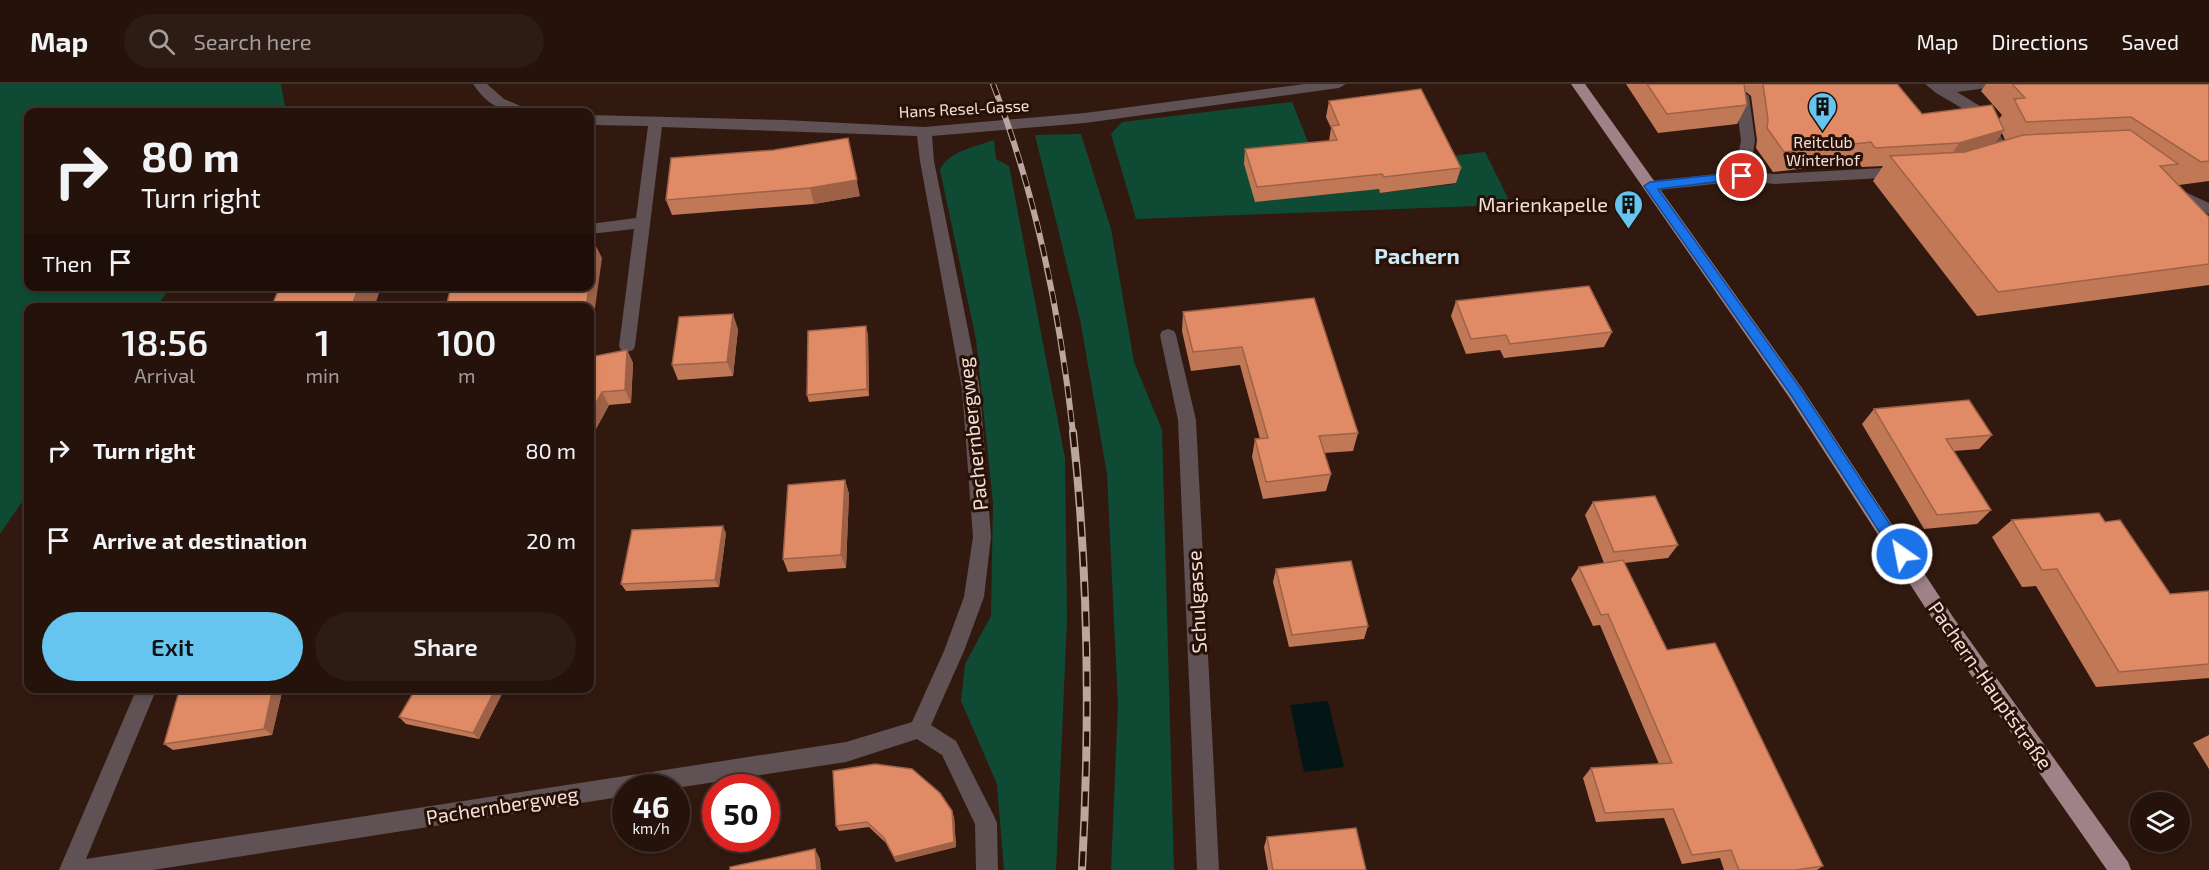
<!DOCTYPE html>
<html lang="en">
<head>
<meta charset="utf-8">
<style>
	body { margin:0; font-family:"Exo 2",sans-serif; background:#2d1c14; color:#f1f3f6; height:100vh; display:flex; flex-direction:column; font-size:22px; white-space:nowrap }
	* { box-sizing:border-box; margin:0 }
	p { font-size:20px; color:#a39e9d }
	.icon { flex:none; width:33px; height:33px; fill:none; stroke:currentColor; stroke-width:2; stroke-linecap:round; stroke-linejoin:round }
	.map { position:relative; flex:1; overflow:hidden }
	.sheet { position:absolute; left:24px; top:219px; width:570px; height:390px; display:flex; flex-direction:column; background:#25130b; border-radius:12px; box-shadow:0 3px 9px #0003,0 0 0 2px #42322c }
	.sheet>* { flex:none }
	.guide { position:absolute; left:24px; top:24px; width:570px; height:183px; border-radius:12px; box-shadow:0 3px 9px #0003,0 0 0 2px #42322c; background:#25130b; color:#f1f3f6; overflow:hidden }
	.tools { position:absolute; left:2130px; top:708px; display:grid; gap:12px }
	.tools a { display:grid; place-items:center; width:60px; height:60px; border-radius:50%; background:#25130b; box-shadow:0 3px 9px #0003,0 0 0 2px #42322c; font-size:30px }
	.speed { position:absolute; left:612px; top:690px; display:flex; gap:12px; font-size:30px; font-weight:700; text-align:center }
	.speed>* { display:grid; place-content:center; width:78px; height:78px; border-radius:50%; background:#25130b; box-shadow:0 3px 9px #0003,0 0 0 2px #42322c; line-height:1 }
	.speed small { font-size:15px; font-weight:400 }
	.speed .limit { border:9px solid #d22; background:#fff; color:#111 }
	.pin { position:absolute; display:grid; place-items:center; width:51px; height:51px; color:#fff; margin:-26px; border:3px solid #fff; border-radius:50%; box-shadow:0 2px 6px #0007 }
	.me { position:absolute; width:66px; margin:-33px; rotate:327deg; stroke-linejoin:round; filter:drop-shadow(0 0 4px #0008) }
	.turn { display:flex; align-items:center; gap:21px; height:126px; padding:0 18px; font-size:27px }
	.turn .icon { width:78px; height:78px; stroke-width:2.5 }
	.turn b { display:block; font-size:42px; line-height:51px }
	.then { display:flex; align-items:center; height:57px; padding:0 18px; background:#0003; gap:12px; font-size:22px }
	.eta { display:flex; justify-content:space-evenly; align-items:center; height:102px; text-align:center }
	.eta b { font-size:36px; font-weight:600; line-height:42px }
	.button { display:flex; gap:12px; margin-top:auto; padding:12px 18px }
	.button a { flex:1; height:69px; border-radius:36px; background:#65c5ee; color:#111; font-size:24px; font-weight:600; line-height:69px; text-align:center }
	.button a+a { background:#2d1c14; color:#f1f3f6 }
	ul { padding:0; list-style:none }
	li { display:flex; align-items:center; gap:18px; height:90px; padding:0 18px }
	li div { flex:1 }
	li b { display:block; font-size:22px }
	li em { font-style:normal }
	header { display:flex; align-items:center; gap:36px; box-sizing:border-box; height:84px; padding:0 30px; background:#25130b; border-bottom:2px solid #42322c }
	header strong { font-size:28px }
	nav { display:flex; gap:33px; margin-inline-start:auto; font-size:21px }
	.search { width:420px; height:54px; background:#2d1c14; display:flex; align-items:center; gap:15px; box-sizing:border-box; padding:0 21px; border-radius:33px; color:#a39e9d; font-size:22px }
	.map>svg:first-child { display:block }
	.green { fill:#0f4b34 }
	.water { fill:#041515 }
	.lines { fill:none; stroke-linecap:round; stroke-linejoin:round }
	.minor { fill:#5f5154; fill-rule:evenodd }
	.major { fill:#9e8287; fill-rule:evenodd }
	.rail-far1-casing { stroke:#baa69e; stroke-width:6 }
	.rail-casing { stroke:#baa69e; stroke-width:8 }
	.rail-far1 { stroke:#271006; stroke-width:4; stroke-dasharray:12; stroke-linecap:butt }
	.rail { stroke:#271006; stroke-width:5; stroke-dasharray:15; stroke-linecap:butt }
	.wall { fill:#c17857; fill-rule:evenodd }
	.shaded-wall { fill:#9d6147 }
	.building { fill:#e08b65; stroke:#9d6147; stroke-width:1.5 }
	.route { fill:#1a73e8; stroke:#114b97; stroke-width:1.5 }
	.labels { text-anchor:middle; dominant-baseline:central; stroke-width:6; stroke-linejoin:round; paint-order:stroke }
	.far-street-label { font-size:16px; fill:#f1dfd8; stroke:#271006 }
	.far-poi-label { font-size:16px; fill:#f1dfd8; stroke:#271006 }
	.poi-label { font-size:20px; fill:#f1dfd8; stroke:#271006; text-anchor:end }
	.street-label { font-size:20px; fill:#f1dfd8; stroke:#271006 }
	.quarter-label { font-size:22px; font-weight:bold; fill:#caeafa; stroke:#271006 }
</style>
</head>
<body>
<header>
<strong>Map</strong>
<div class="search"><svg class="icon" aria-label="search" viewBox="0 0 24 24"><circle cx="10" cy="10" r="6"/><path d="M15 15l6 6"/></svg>Search here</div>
<nav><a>Map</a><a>Directions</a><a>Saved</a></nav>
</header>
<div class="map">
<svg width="2209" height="786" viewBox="0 0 2209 786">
	<rect width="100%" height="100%" fill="#31190f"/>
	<path class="green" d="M0 0H281L286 28H28V202L171 203 156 223 28 224V409L0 450Z
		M1292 18 1314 73 1255 118 1378 105 1381 109 1455 100 1443 73 1485 68 1512 122H1476L1136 135 1111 50 1122 38Z
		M1081 50 1111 145 1134 278 1162 346 1174 786H1111L1118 620 1107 390 1080 235 1035 51Z
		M994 56 996 75 1009 82 1065 374 1067 535 1056 786H1004L997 700 961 617 965 580 991 532 993 419 976 255 940 86C947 68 977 62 994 56Z"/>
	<path class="water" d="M1328 617 1344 683 1304 688 1290 621Z"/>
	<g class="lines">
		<path class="minor" d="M473 0H487L504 15 528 25 530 28C505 31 487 21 473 0Z
			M1305 0H1346L1339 4 1085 39 932 52 934 77 980 305 991 453 984 513 964 567 931 641 956 657 994 732 997 739 998 786H976L975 740 942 671 917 655 846 678 676 704H626V712L153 786H59L137 604H157L86 775 846 658 912 638 944 567 964 513 973 453 962 305 920 77 917 52 662 43 635 262 633 266 627 268 621 266 619 262 634 145 590 150V140L636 134 648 42 590 41V31L784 36 924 43 1085 29Z
			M1925 0H1994L1987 4 1957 8 1988 27 2009 69 2007 72 1990 78 1985 76 1983 73 1985 70 1994 67 1977 33 1936 9Z
			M1742 7 1749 12 1755 56 1750 88 1775 90 1901 83 1908 88 1901 93 1775 100 1742 97 1650 107 1645 106 1642 102 1650 97 1735 88 1741 56 1735 12Z
			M2170 101 2209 119V130L2165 110 2162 106 2165 102Z
			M1168 245 1174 247 1176 251 1196 336 1219 786H1197L1178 336 1160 251 1162 247Z"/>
		<path class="major" d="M1571 0H1585L1801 303 1953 533 2128 778 2131 786H2107L1939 545 1789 313Z"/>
		<defs>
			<path id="rail-far1" d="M993 0C1037 113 1060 229 1073 349"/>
			<path id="rail" d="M1073 348C1089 494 1090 640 1082 786"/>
		</defs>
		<use href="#rail-far1" class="rail-far1-casing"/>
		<use href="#rail" class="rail-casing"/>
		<use href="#rail-far1" class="rail-far1"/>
		<use href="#rail" class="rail"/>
	</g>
	<path class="wall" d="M1626 0H1897L1922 30 1999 35 2002 31 1981 7 1986 0H2209V97L2179 101 2209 133V201L1977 232 1873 97 1883 82 1862 83 1858 78 1773 88 1756 64 1757 56 1751 12 1745 7 1747 21 1737 40 1658 49ZM2002 49 2005 56 1995 59Z
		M1329 17 1461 84 1456 99 1380 109 1379 105 1255 118 1244 80 1245 65 1329 57 1331 44 1326 33Z
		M671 74 860 112 814 120 672 131 666 116Z
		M1314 214 1358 349 1353 367 1324 369 1331 390 1326 407 1263 415 1252 373 1255 355H1260L1240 281 1191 287 1182 247 1183 228Z
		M1456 217 1612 248 1604 263 1504 274 1500 266 1466 270 1451 232Z
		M738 245 733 292 678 296 672 281Z
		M868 250 869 312 809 318 807 311Z
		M627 266 633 279 631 319 609 321 590 356V273Z
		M1874 325 1992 351 1979 365 1954 367 1991 426 1977 440 1924 445 1862 340Z
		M845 396 849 410 846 484 788 488 783 475Z
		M1593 418 1678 461 1668 474 1624 479 1667 566 1823 782 1817 786H1724L1720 774 1682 780 1664 734 1596 738 1583 694 1591 684 1659 680 1600 541 1593 542 1571 495 1579 483 1604 479 1585 431Z
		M2012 436 2105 438 2170 510 2209 507V594L2096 603 2036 502 2022 503 1992 453Z
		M726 449 719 503 626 507 621 500Z
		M1276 485 1368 542 1364 555 1289 563 1273 498Z
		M283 604 272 651 173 666 164 660Z
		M505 604 479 655 406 640 399 633Z
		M2209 651V685L2193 659Z
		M833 687 954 733 956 763 896 778 886 759 869 743 839 747 836 742Z
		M1267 753 1366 786H1268L1264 763Z"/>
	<path class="shaded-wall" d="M2004 46 1990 66 1946 79 1959 59Z
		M848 54 860 112 814 120 810 104Z
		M595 160 602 174 590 260V224H586Z
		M359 202H374L379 209 374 224H351Z
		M733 230 738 245 733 292 727 278Z
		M866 242 868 250 869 312 867 305Z
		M627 266 633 279 631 319 625 306Z
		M602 308 609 321 590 356V330Z
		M845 396 849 410 846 484 841 471Z
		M723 442 726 449 719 503 715 496Z
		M273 604H283L272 651 264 645Z
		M496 604H505L479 655 473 649Z
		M952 727 954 733 956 763 896 778 894 773Z
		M815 765 820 775 821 786H817Z"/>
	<path class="building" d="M1647 0H1744L1747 21 1667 30Z
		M1763 0H1897L1922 30 1992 21 2004 46 1959 59 1875 64 1871 58 1784 68 1767 44 1768 36Z
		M2012 0H2209V77L2201 78 2131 33 2026 38 2014 15 2025 14Z
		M1421 5 1461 84 1384 93 1382 90 1257 103 1245 65 1337 56 1331 42 1339 41 1329 17Z
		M2130 46 2178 80 2160 82 2209 133V180L1998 208 1890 72 1965 68 2023 51Z
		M848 54 857 96 810 104 666 116 671 74 774 66Z
		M595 160 590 199V161Z
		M280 202H359L351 224H271Z
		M451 202H589L586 224H446Z
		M1589 202 1612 248 1510 260 1506 251 1471 255 1456 217Z
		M1314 214 1358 349 1319 352 1331 390 1266 398 1255 355 1268 354 1242 263 1193 268 1183 228Z
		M733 230 727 278 672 281 679 233Z
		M866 242 867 305 807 311 808 247Z
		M627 266 625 306 602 308 590 330V273Z
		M1969 316 1992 351 1946 355 1991 426 1937 431 1874 325Z
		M845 396 841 471 783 475 788 401Z
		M1655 412 1678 461 1614 468 1593 418Z
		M2099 429 2105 438 2120 436 2170 510 2209 507V580L2119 588 2057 485 2042 486 2012 436Z
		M723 442 715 496 621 500 632 446Z
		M1623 476 1667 566 1715 559 1823 782 1796 786H1739L1731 766 1692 771 1673 725 1605 729 1591 684 1672 679 1608 530 1601 531 1579 483Z
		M1351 477 1368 542 1292 551 1276 485Z
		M180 604H273L264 645 164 660Z
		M416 604H496L473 649 399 633Z
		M875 680 912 685 940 709 952 727 954 758 894 773 884 754 867 738 836 742 833 687Z
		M1356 744 1366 786H1273L1267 753Z
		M815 765 817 786H730V783Z"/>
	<path class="route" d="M1742 88 1747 92 1746 94 1658 105 1800 304 1907 466 1909 470 1907 475H1897L1791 311 1644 102 1650 98Z"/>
	<defs>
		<symbol id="building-pin" viewBox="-11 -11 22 30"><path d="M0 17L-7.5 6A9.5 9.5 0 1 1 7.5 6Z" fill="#65c5ee" stroke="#271006"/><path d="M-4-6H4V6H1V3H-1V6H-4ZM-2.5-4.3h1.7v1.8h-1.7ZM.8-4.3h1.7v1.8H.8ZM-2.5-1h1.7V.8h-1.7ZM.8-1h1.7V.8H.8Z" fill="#111"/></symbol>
	</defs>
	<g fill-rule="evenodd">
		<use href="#building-pin" x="1806" y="6" width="33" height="45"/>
		<use href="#building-pin" x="1612" y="104" width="33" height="45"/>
	</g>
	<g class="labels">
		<g class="far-street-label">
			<text transform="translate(964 24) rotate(-3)">Hans Resel-Gasse</text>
		</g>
		<g class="far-poi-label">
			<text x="1823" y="57">Reitclub<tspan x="1823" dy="18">Winterhof</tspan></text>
		</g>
		<g class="poi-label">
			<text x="1608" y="120">Marienkapelle</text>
		</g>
		<g class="street-label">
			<text transform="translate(972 350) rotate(-96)">Pachernbergweg</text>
			<text transform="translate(1196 518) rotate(-93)">Schulgasse</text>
			<text transform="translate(1991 601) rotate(55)">Pachern-Hauptstraße</text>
			<text transform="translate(502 721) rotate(-9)">Pachernbergweg</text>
		</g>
		<g class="quarter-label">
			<text x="1417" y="171">Pachern</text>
		</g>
	</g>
</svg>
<div class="tools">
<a><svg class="icon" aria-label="layers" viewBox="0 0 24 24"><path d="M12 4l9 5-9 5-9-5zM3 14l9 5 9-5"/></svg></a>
</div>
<div class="speed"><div>46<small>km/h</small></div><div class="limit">50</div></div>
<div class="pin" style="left:1742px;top:92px;background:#d93025"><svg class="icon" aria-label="arrive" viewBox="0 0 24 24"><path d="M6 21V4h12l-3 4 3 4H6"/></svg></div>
<svg class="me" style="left:1902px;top:470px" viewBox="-20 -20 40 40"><circle r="17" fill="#1a73e8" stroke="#fff" stroke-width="3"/><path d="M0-11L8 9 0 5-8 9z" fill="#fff"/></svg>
<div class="guide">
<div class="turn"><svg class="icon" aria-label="right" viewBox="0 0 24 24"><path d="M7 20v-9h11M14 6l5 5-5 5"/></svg><div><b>80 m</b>Turn right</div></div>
<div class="then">Then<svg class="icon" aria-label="arrive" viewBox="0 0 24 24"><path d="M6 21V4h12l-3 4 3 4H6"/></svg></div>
</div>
<section class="sheet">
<div class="eta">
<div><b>18:56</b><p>Arrival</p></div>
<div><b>1</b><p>min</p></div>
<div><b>100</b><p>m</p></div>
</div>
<ul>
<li><svg class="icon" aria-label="right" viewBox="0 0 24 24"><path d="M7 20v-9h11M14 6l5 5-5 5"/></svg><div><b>Turn right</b></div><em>80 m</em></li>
<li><svg class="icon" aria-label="arrive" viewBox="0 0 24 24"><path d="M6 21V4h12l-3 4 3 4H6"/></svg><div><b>Arrive at destination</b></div><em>20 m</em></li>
</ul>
<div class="button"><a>Exit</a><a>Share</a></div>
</section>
</div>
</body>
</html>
